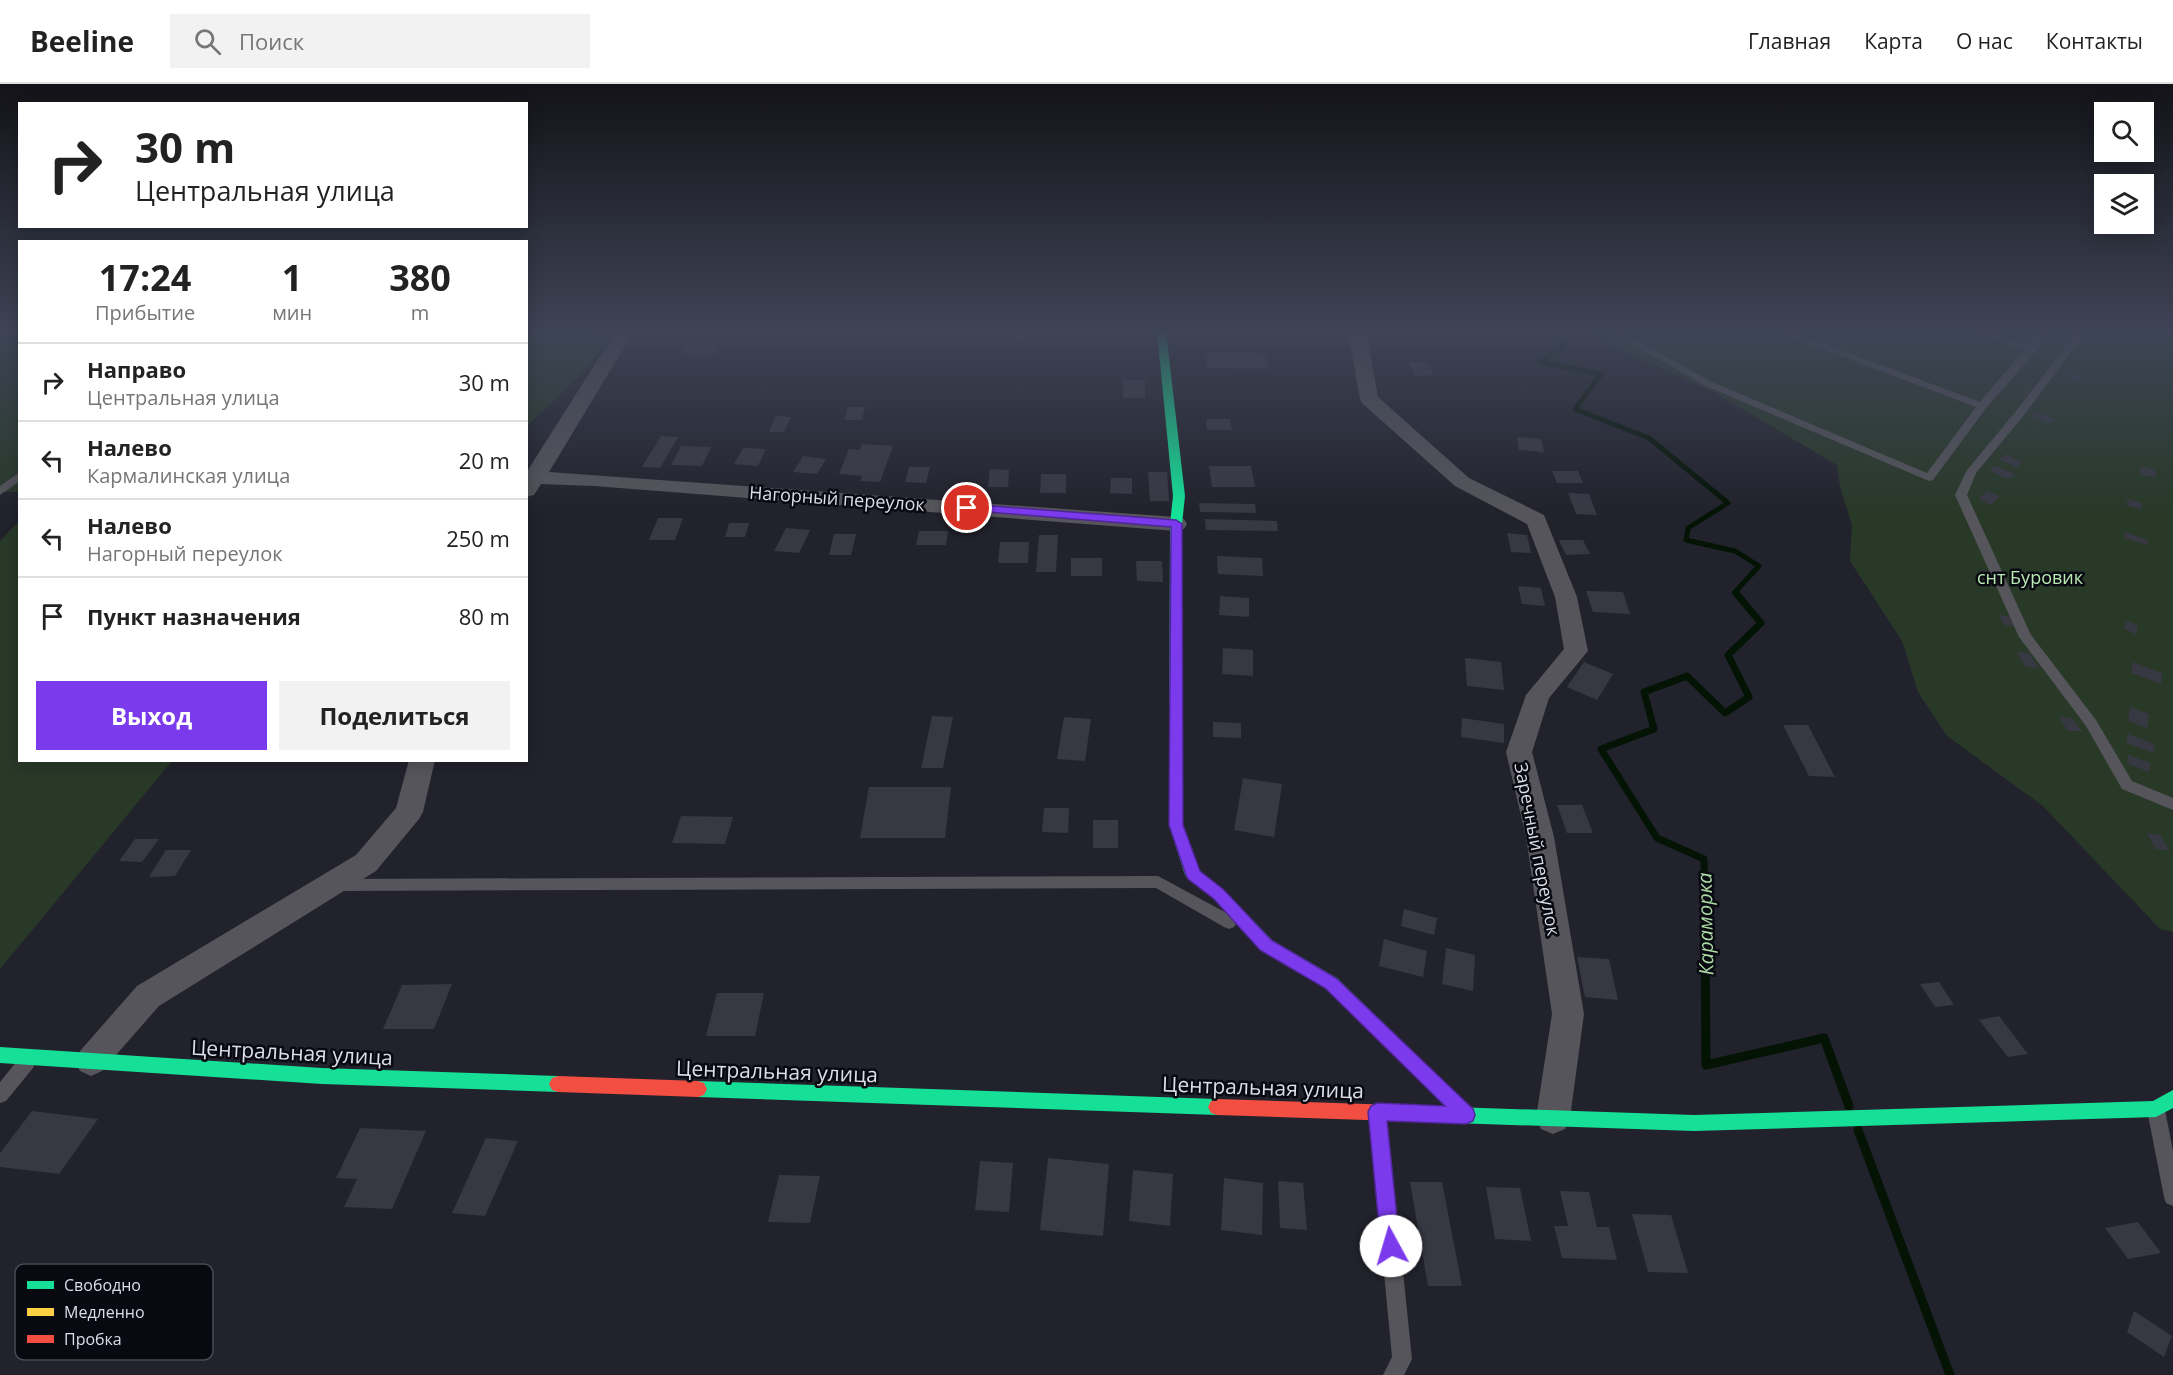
<!DOCTYPE html>
<html lang="ru">
<head>
<meta charset="utf-8">
<style>
	body { margin:0; font-family:"Open Sans",sans-serif; background:#f2f2f2; color:#222; height:100vh; display:flex; flex-direction:column; font-size:22px; white-space:nowrap }
	* { box-sizing:border-box; margin:0 }
	p { font-size:20px; color:#767676 }
	.icon { flex:none; width:33px; height:33px; fill:none; stroke:currentColor; stroke-width:2; stroke-linecap:round; stroke-linejoin:round }
	.map { position:relative; flex:1; overflow:hidden }
	.drawer { position:absolute; left:18px; top:156px; width:510px; height:522px; display:flex; flex-direction:column; background:#fff; border-radius:0px; box-shadow:0 3px 15px #0003 }
	.drawer>* { flex:none }
	.banner { position:absolute; left:18px; top:18px; width:510px; height:126px; border-radius:0px; box-shadow:0 3px 15px #0003; background:#fff; color:#222; overflow:hidden }
	.controls { position:absolute; left:2094px; top:18px; display:grid; gap:12px }
	.controls a { display:grid; place-items:center; width:60px; height:60px; border-radius:0px; background:#fff; box-shadow:0 3px 15px #0003; font-size:30px }
	.pin { position:absolute; display:grid; place-items:center; width:51px; height:51px; color:#fff; margin:-26px; border:3px solid #fff; border-radius:50%; box-shadow:0 2px 6px #0007 }
	.me { position:absolute; width:66px; margin:-33px; rotate:354deg; stroke-linejoin:round; filter:drop-shadow(0 0 4px #0008) }
	.turn { display:flex; align-items:center; gap:21px; height:126px; padding:0 18px; font-size:27px }
	.turn .icon { width:78px; height:78px; stroke-width:2.5 }
	.turn b { display:block; font-size:42px; line-height:51px }
	.eta { display:flex; justify-content:space-evenly; align-items:center; height:102px; text-align:center }
	.eta b { font-size:36px; font-weight:700; line-height:42px }
	.cta { display:flex; gap:12px; margin-top:auto; padding:12px 18px }
	.cta a { flex:1; height:69px; border-radius:0px; background:#7c3aed; color:#fff; font-size:24px; font-weight:700; line-height:69px; text-align:center }
	.cta a+a { background:#f2f2f2; color:#222 }
	ul { padding:0; list-style:none }
	li { display:flex; align-items:center; gap:18px; height:78px; padding:0 18px; border-top:2px solid #e0e0e0 }
	li div { flex:1 }
	li b { display:block; font-size:22px }
	li em { font-style:normal }
	header { display:flex; align-items:center; gap:36px; box-sizing:border-box; height:84px; padding:0 30px; background:#fff; border-bottom:2px solid #e0e0e0 }
	header strong { font-size:28px }
	nav { display:flex; gap:33px; margin-inline-start:auto; font-size:21px }
	.search { width:420px; height:54px; background:#f2f2f2; display:flex; align-items:center; gap:15px; box-sizing:border-box; padding:0 21px; border-radius:0px; color:#767676; font-size:22px }
	.map>svg:first-child { display:block }
	.green { fill:#283928 }
	.lines { fill:none; stroke-linecap:round; stroke-linejoin:round }
	.stream-far2 { stroke:#031304; stroke-width:5 }
	.stream-far1 { stroke:#031304; stroke-width:7 }
	.stream { stroke:#031304; stroke-width:9 }
	.building { fill:#383843 }
	.lane { fill:#55555b; fill-rule:evenodd }
	.street { fill:#55555b; fill-rule:evenodd }
	.fast { fill:#16e098; fill-rule:evenodd }
	.slow { fill:#ffcf43; fill-rule:evenodd }
	.jam { fill:#f24e42; fill-rule:evenodd }
	.route { fill:#7c3aed; stroke:#51269a; stroke-width:1.5 }
	.labels { text-anchor:middle; dominant-baseline:central; stroke-width:5; stroke-linejoin:round; paint-order:stroke }
	.street-label { font-size:18px; fill:#dddde9; stroke:#090911 }
	.park-label { font-size:18px; fill:#bae9b2; stroke:#090911 }
	.water-label { font-size:20px; font-style:italic; fill:#abdaa4; stroke:#090911 }
	.near-street-label { font-size:21px; fill:#dddde9; stroke:#090911 }
	.key { fill:#090911; stroke:#494952; stroke-width:1.5 }
	.key-label { font-size:16px; fill:#dddde9 }
</style>
</head>
<body>
<header>
<strong>Beeline</strong>
<div class="search"><svg class="icon" aria-label="search" viewBox="0 0 24 24"><circle cx="10" cy="10" r="6"/><path d="M15 15l6 6"/></svg>Поиск</div>
<nav><a>Главная</a><a>Карта</a><a>О нас</a><a>Контакты</a></nav>
</header>
<div class="map">
<svg width="2173" height="1291" viewBox="0 0 2173 1291">
	<rect width="100%" height="100%" fill="#22222c"/>
	<path class="green" d="M0 247H19V408H0Z
		M527 247H614L585 287 527 342Z
		M1590 247H2173V848L2160 845 2043 722 1947 652 1918 608 1902 557 1850 477 1852 441 1840 403 1837 381 1715 309 1619 265Z
		M19 437 20 676 172 677 0 885V457Z"/>
	<g class="lines">
		<path class="stream-far2" d="M1549 247 1564 263 1540 278 1601 290 1575 325 1649 354 1728 419 1688 444 1686 456 1735 467 1759 482 1735 508 1737 510"/>
		<path class="stream-far1" d="M1705 851 1704 775 1657 754 1601 665 1654 645 1644 608 1687 592 1725 629 1749 613 1728 571 1761 539 1736 509"/>
		<path class="stream" d="M1705 849 1706 981 1824 954 1849 1022
			M1858 1046 1950 1291"/>
	</g>
	<path class="building" d="M1016 247H1027L1025 258 1014 257Z
		M688 261 718 262 712 272 682 270Z
		M1207 269 1266 270 1268 285 1207 284Z
		M1408 278H1427L1434 291 1415 292Z
		M2069 287 2086 295 2079 298 2062 290Z
		M1123 296H1145V314H1123Z
		M848 323H865L862 336H844Z
		M2038 328 2056 336 2050 340 2032 331Z
		M776 332 791 333 784 348H769Z
		M1206 335H1230L1232 346H1207Z
		M661 352 678 353 660 384 642 383Z
		M1517 353 1541 355 1544 368 1519 366Z
		M862 360 893 362 880 398 860 397 862 392 839 390 849 365 859 366Z
		M681 362 711 363 702 382 671 381Z
		M743 364 766 365 758 382 734 380Z
		M2006 370 2023 379 2016 383 1999 375Z
		M803 372 826 375 817 390 793 388Z
		M1209 382H1251L1255 403H1212Z
		M1997 382 2015 391 2007 395 1989 386Z
		M2141 382 2156 387 2155 394 2140 390Z
		M909 383H930L926 399 905 398Z
		M990 385 1009 386 1008 403H988Z
		M1552 387H1578L1583 399H1557Z
		M1148 388H1167L1169 417H1150Z
		M1041 390H1066V409H1040Z
		M1111 394H1132V410L1110 409Z
		M1987 407 2000 412 1991 421 1979 415Z
		M1568 409 1589 410 1597 431 1576 430Z
		M2128 415 2143 419 2141 426 2126 421Z
		M1199 419 1255 420 1256 429 1200 428Z
		M658 434H683L675 456H649Z
		M1205 435 1277 437 1278 447 1206 446Z
		M729 439H749L745 453H725Z
		M786 444 810 446 799 469 774 467Z
		M919 447H948L946 461H916Z
		M2125 448 2148 456 2147 461 2124 454Z
		M1507 449 1527 451 1531 469 1511 468Z
		M834 450H856L851 471H829Z
		M1039 451H1058L1056 488H1036Z
		M1559 456H1583L1590 470 1566 471Z
		M1000 458H1029L1028 479H998Z
		M1217 472 1262 474 1263 492 1218 490Z
		M1071 474H1102V492H1071Z
		M1136 477H1162L1163 498 1137 497Z
		M1518 502 1541 504 1545 522 1522 520Z
		M1586 507 1623 508 1630 530 1593 528Z
		M1220 512 1249 514V533L1219 531Z
		M1999 531 2013 533 2018 543 2004 541Z
		M2126 537 2138 541 2136 550 2124 545Z
		M1223 564 1253 566V592L1222 590Z
		M2016 568 2029 569 2039 584 2026 583Z
		M1465 574 1501 578 1504 606 1467 602Z
		M1584 578 1613 590 1597 616 1567 603Z
		M2133 578 2162 589 2161 600 2131 589Z
		M2130 623 2149 630 2147 644 2128 637Z
		M932 632 953 633 943 684H921Z
		M1064 633 1091 635 1085 677 1057 675Z
		M2059 633 2072 634 2082 647H2068Z
		M1462 634 1504 640V659L1461 653Z
		M1213 638 1241 639V654L1213 653Z
		M1783 641H1808L1835 693 1809 692Z
		M2128 650 2155 660 2153 669 2126 659Z
		M2128 671 2150 679 2149 688 2127 679Z
		M1243 694 1282 700 1274 753 1234 746Z
		M869 703H951L945 754H860Z
		M1557 721H1582L1593 749H1567Z
		M1044 724H1069L1068 749 1042 748Z
		M681 732 733 733 725 760 672 759Z
		M1093 736H1118V764H1093Z
		M2147 749 2160 751 2169 766 2155 765Z
		M135 755H159L142 778 119 777Z
		M166 766H191L175 792 149 793Z
		M1404 825 1437 834 1434 851 1401 842Z
		M1384 855 1427 867 1423 893 1379 882Z
		M1446 864 1475 871 1473 907 1442 900Z
		M1577 873 1609 875 1618 916 1585 913Z
		M1939 898 1954 921 1935 923 1920 900Z
		M452 900 434 945H383L402 901Z
		M717 909H764L755 952H706Z
		M1999 932 2028 970 2008 973 1979 936Z
		M32 1027 98 1035 59 1090 0 1083V1069Z
		M360 1044 426 1047 392 1125 344 1123 357 1095 336 1094Z
		M486 1054 518 1057 485 1132 452 1129Z
		M1048 1074 1109 1080 1103 1152 1040 1146Z
		M980 1077 1013 1079 1009 1128 975 1126Z
		M1133 1086 1173 1090 1170 1142 1129 1137Z
		M779 1091 820 1092 810 1139 768 1138Z
		M1224 1094 1263 1099 1262 1151 1221 1146Z
		M1278 1097 1303 1099 1307 1146 1280 1144Z
		M1410 1098H1442L1462 1202H1428Z
		M1486 1103 1520 1104 1531 1157 1495 1155Z
		M1560 1107 1589 1108 1597 1143H1609L1617 1176 1562 1174 1554 1142H1568Z
		M1632 1130 1671 1131 1688 1189 1648 1188Z
		M2138 1138 2161 1169 2128 1175 2105 1144Z
		M2134 1227 2172 1252 2164 1273 2127 1248Z"/>
	<g class="lines">
		<path class="lane" d="M575 247H613L627 250 622 253 580 250Z
			M1609 247H1620L1712 298 1927 389 1976 323 1780 249 1779 247H1790L1980 318 2024 266 1975 249 1974 247H1986L2028 262 2041 247H2051L2035 268 1986 324 1933 396 1929 397 1706 302Z
			M2078 247H2087L2024 331 1976 389 1967 411 2031 551 2096 636 2132 697 2173 714V726L2122 705 2086 642 2019 553 1955 411 1967 386 2016 327Z
			M0 248H20V254H0Z
			M20 388V397L0 411V402Z
			M1158 792 1234 833 1237 838 1234 843 1229 845 1224 843 1156 804 337 807 332 805 329 801 332 797 337 795Z
			M27 970 33 972 35 978 33 984 6 1017 0 1019V998L21 972Z
			M2156 1018 2162 1020 2165 1026 2173 1067V1122L2166 1119 2164 1113 2147 1026 2150 1020Z
			M1378 1024 1384 1026 1387 1032 1412 1275 1404 1291H1383L1392 1273 1369 1032 1372 1026Z"/>
		<path class="street" d="M616 247H634L549 388 1176 433 1184 435 1187 440 1184 445 1176 447 594 402 541 400 534 411 526 413V389Z
			M1348 247H1366L1378 313 1469 394 1544 431 1577 513 1588 567 1549 614 1532 668 1554 753 1584 930 1570 1034 1565 1045 1553 1050 1541 1045 1536 1034 1552 930 1526 753 1506 668 1526 611 1564 565 1555 513 1527 440 1455 402 1362 319 1360 315Z
			M409 676H435L423 728 419 735 376 787 159 922 102 987 91 992 80 987 75 977 80 967 137 902 356 771 396 724Z"/>
		<path class="fast" d="M1157 247H1166L1185 412 1182 440 1183 741 1199 787 1224 806 1272 856 1337 894 1395 950 1397 955 1395 960 1389 963 1383 960 1325 904 1260 866 1214 814 1188 795 1185 791 1169 741 1170 440 1173 412Z
			M0 963 322 984 558 992 564 994 567 1000 564 1006 558 1008 322 1000 0 979Z
			M698 997 1217 1015 1223 1017 1226 1023 1223 1029 1217 1031 698 1013 692 1011 689 1005 692 999Z
			M2173 1006V1024L2156 1033 1694 1047 1395 1037 1389 1035 1386 1029 1389 1023 1395 1021 1694 1031 2153 1017Z"/>
		<path class="slow" d="M1389 947 1395 950 1472 1025 1475 1031 1472 1037 1466 1039 1460 1037 1383 960 1381 955 1383 950Z"/>
		<path class="jam" d="M558 992 698 997 704 999 707 1005 704 1011 698 1013 558 1008 552 1006 549 1000 552 994Z
			M1217 1015 1395 1021 1401 1023 1404 1029 1401 1035 1395 1037 1217 1031 1211 1029 1208 1023 1211 1017Z"/>
	</g>
	<linearGradient id="sky" x2="0" y2="1"><stop stop-color="#131318"/><stop offset="0.58" stop-color="#3e4456"/><stop offset="1" stop-color="#3e4456" stop-opacity="0"/></linearGradient>
	<rect width="2173" height="427" fill="url(#sky)"/>
	<path class="route" d="M967 420 1176 436 1182 440 1183 741 1200 787 1224 806 1271 856 1336 894 1473 1025 1475 1031 1473 1037 1466 1040 1387 1037 1400 1162 1398 1169 1391 1172 1384 1169 1381 1162 1368 1028 1371 1022 1377 1019 1445 1022 1325 904 1260 866 1214 815 1188 795 1186 791 1169 741 1171 443 963 426 961 424Z"/>
	<g class="labels">
		<g class="street-label">
			<text transform="translate(837 414) rotate(4)">Нагорный переулок</text>
			<text transform="translate(1538 765) rotate(79)">Заречный переулок</text>
		</g>
		<g class="park-label">
			<text x="2030" y="493">снт Буровик</text>
		</g>
		<g class="water-label">
			<text transform="translate(1705 840) rotate(-91)">Караморка</text>
		</g>
		<g class="near-street-label">
			<text transform="translate(292 968) rotate(3)">Центральная улица</text>
			<text transform="translate(777 987) rotate(2)">Центральная улица</text>
			<text transform="translate(1263 1003) rotate(2)">Центральная улица</text>
		</g>
	</g>
	<rect x="15" y="1180" width="198" height="96" rx="9" class="key"/>
	<rect x="27" y="1197" width="27" height="8" fill="#16e098"/>
	<rect x="27" y="1224" width="27" height="8" fill="#ffcf43"/>
	<rect x="27" y="1251" width="27" height="8" fill="#f24e42"/>
	<g class="key-label">
		<text x="64" y="1207">Свободно</text>
		<text x="64" y="1234">Медленно</text>
		<text x="64" y="1261">Пробка</text>
	</g>
</svg>
<div class="controls">
<a><svg class="icon" aria-label="search" viewBox="0 0 24 24"><circle cx="10" cy="10" r="6"/><path d="M15 15l6 6"/></svg></a>
<a><svg class="icon" aria-label="layers" viewBox="0 0 24 24"><path d="M12 4l9 5-9 5-9-5zM3 14l9 5 9-5"/></svg></a>
</div>
<div class="pin" style="left:967px;top:424px;background:#d93025"><svg class="icon" aria-label="arrive" viewBox="0 0 24 24"><path d="M6 21V4h12l-3 4 3 4H6"/></svg></div>
<svg class="me" style="left:1391px;top:1162px" viewBox="-20 -20 40 40"><circle r="19" fill="#fff"/><path d="M0-13L10 11 0 6-10 11z" fill="#7c3aed"/></svg>
<div class="banner">
<div class="turn"><svg class="icon" aria-label="right" viewBox="0 0 24 24"><path d="M7 20v-9h11M14 6l5 5-5 5"/></svg><div><b>30 m</b>Центральная улица</div></div>
</div>
<section class="drawer">
<div class="eta">
<div><b>17:24</b><p>Прибытие</p></div>
<div><b>1</b><p>мин</p></div>
<div><b>380</b><p>m</p></div>
</div>
<ul>
<li><svg class="icon" aria-label="right" viewBox="0 0 24 24"><path d="M7 20v-9h11M14 6l5 5-5 5"/></svg><div><b>Направо</b><p>Центральная улица</p></div><em>30 m</em></li>
<li><svg class="icon" aria-label="left" viewBox="0 0 24 24"><path d="M17 20v-9H6M10 6l-5 5 5 5"/></svg><div><b>Налево</b><p>Кармалинская улица</p></div><em>20 m</em></li>
<li><svg class="icon" aria-label="left" viewBox="0 0 24 24"><path d="M17 20v-9H6M10 6l-5 5 5 5"/></svg><div><b>Налево</b><p>Нагорный переулок</p></div><em>250 m</em></li>
<li><svg class="icon" aria-label="arrive" viewBox="0 0 24 24"><path d="M6 21V4h12l-3 4 3 4H6"/></svg><div><b>Пункт назначения</b></div><em>80 m</em></li>
</ul>
<div class="cta"><a>Выход</a><a>Поделиться</a></div>
</section>
</div>
</body>
</html>
